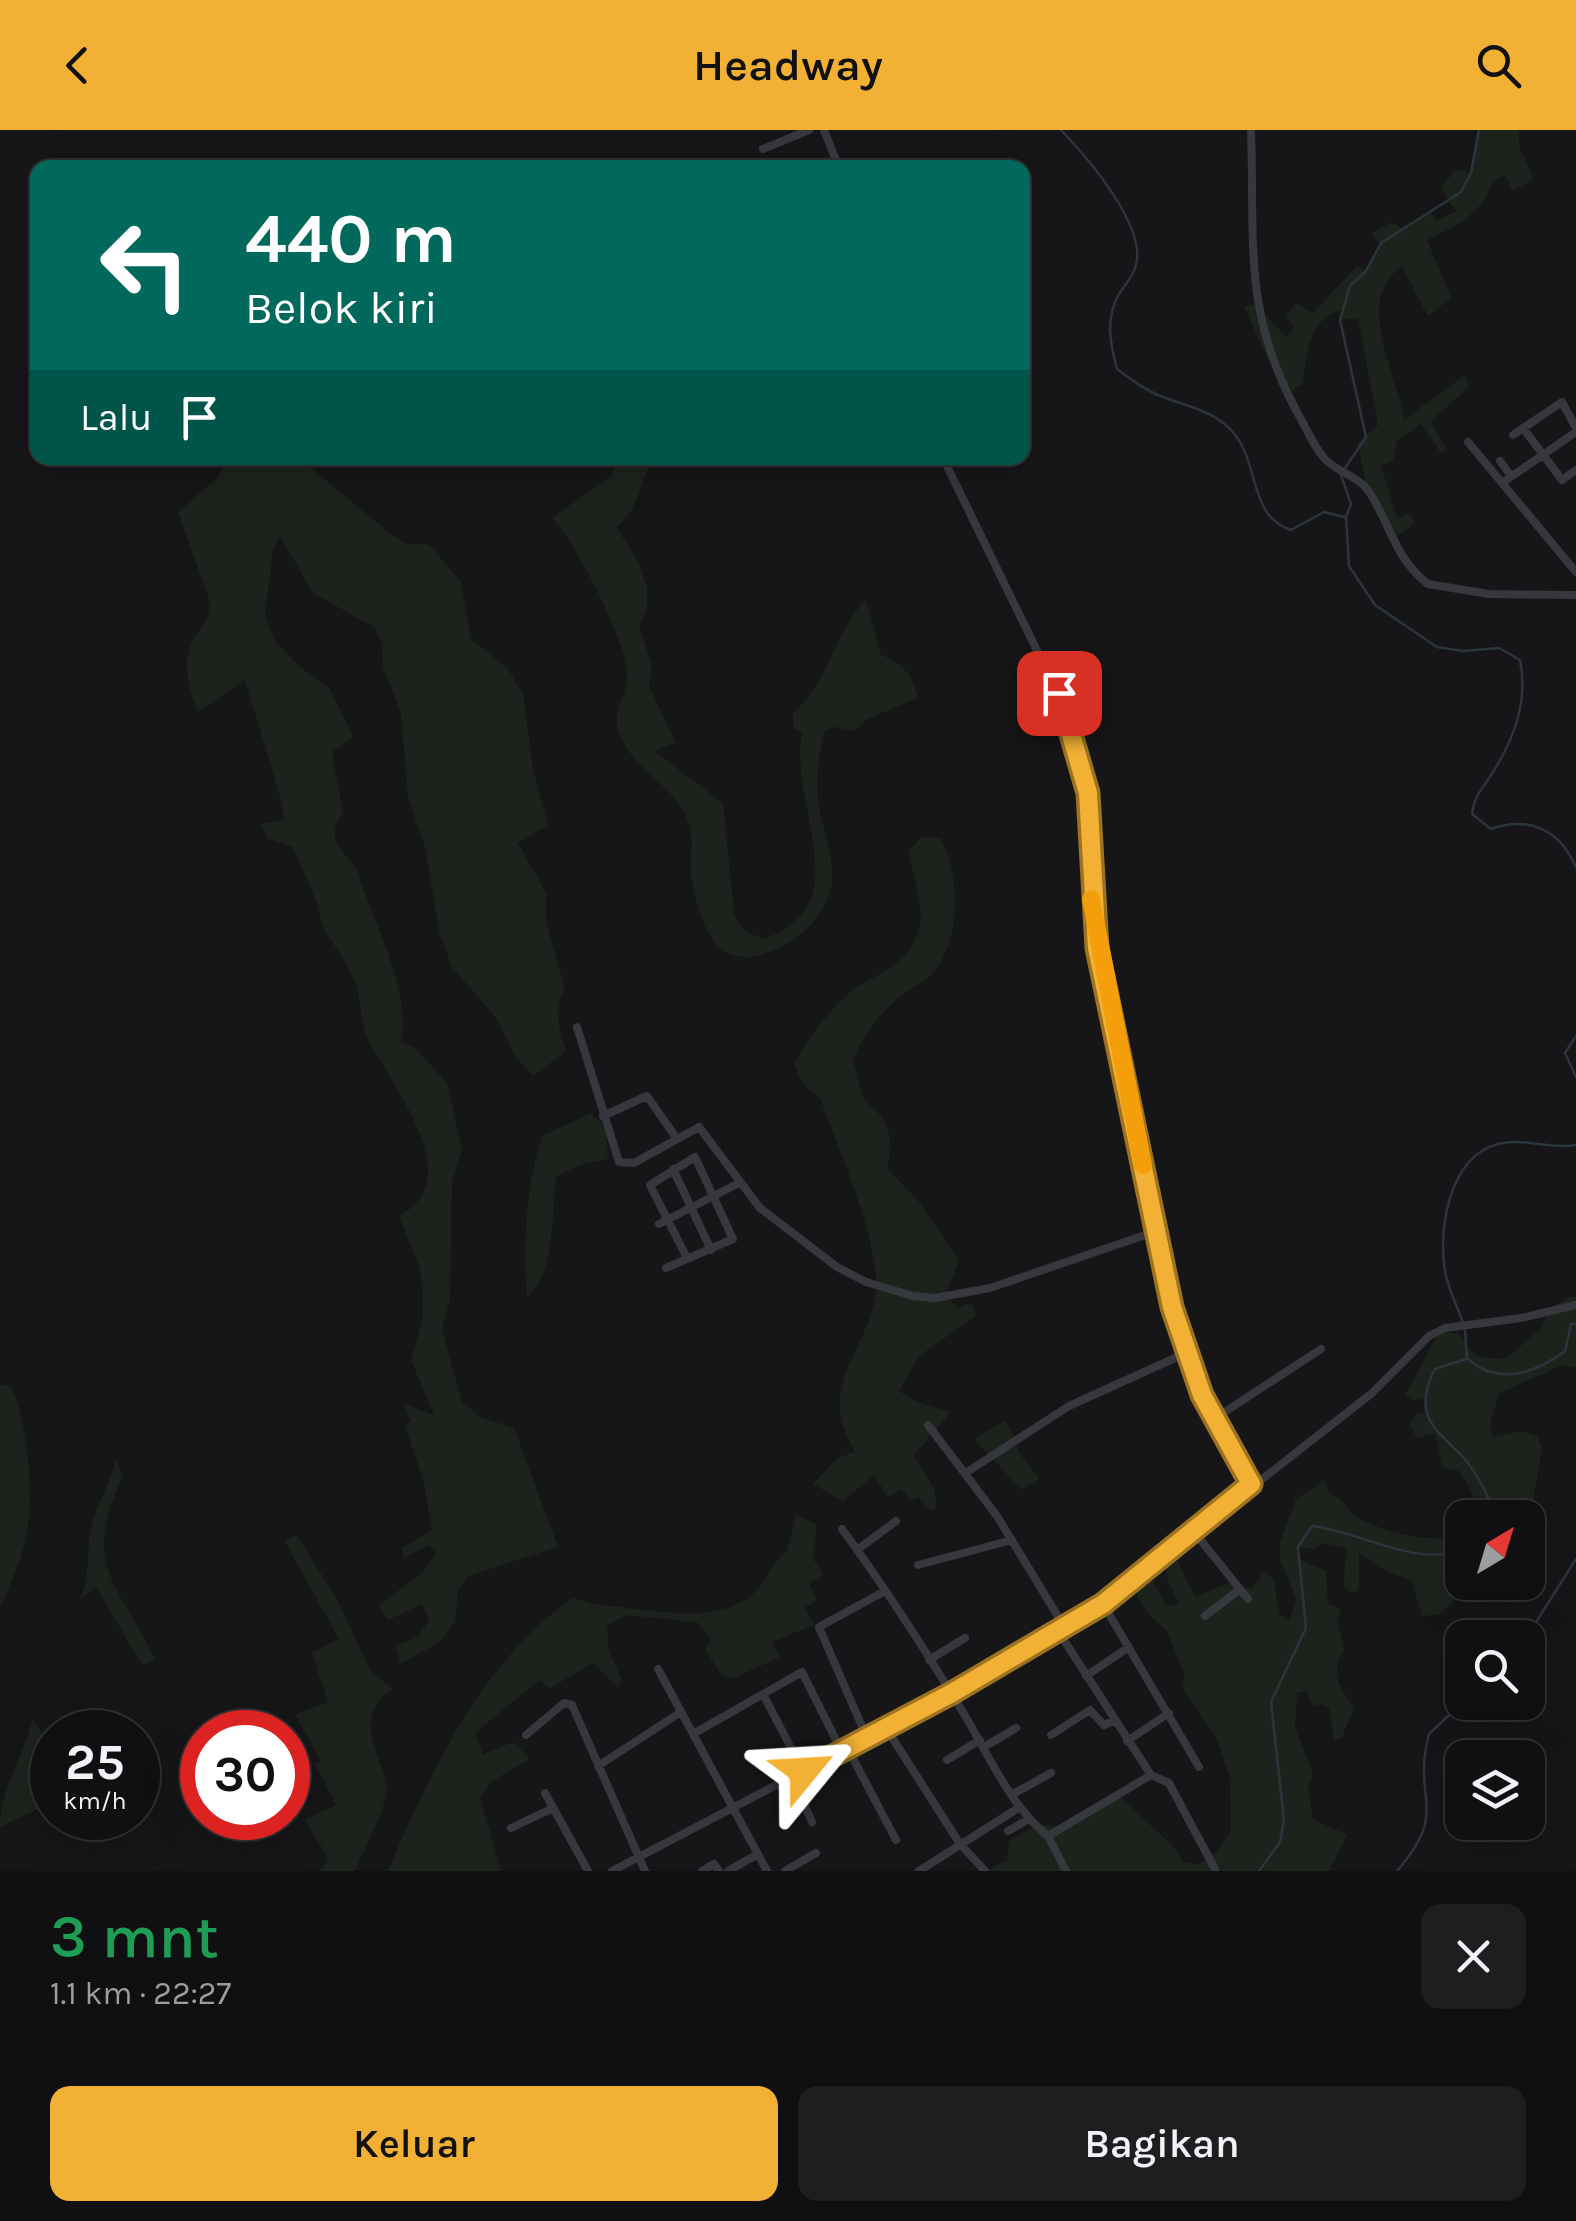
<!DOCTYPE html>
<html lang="id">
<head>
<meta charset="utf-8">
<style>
	body { margin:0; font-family:Karla,sans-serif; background:#1e1e20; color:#f1f3f6; height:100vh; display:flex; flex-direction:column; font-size:38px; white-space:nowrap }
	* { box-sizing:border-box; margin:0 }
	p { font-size:32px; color:#9c9d9f }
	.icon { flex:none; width:55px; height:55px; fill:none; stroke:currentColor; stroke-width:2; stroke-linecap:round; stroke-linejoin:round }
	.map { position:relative; height:1741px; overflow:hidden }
	.side { display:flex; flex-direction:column; background:#101012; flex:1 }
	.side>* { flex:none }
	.guide { position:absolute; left:30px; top:30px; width:1000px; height:305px; border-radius:20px; box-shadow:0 10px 40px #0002,0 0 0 2px #303032; background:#00695c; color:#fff; overflow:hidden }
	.needle { width:65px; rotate:38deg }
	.controls { position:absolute; left:1445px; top:1370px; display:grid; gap:20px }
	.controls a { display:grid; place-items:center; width:100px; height:100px; border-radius:20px; background:#101012; box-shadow:0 10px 40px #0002,0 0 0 2px #303032; font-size:50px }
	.speed { position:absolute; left:30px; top:1580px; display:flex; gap:20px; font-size:50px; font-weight:700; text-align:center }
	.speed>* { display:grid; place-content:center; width:130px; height:130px; border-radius:50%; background:#101012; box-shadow:0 10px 40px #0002,0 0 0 2px #303032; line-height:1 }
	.speed small { font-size:25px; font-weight:400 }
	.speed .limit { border:15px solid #d22; background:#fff; color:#111 }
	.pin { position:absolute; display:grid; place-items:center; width:85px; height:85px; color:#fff; margin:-42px; border-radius:20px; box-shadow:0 5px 15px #0006 }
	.me { position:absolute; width:110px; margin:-55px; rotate:63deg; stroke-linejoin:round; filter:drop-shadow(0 0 8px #0008) }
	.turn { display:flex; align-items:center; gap:35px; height:210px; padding:0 50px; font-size:45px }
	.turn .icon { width:130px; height:130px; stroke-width:2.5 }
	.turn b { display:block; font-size:70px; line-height:85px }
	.then { display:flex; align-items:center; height:95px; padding:0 50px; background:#0003; gap:20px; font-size:38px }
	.round { display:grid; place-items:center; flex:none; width:105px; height:105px; border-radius:20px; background:#1e1e20 }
	.summary { display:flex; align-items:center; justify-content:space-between; height:170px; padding:0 50px }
	h1 { font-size:60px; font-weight:600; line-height:75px; color:#1e9e55 }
	.button { display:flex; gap:20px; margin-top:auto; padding:20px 50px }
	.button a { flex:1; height:115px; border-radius:20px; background:#f2b134; color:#111; font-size:40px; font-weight:600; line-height:115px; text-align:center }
	.button a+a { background:#1e1e20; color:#f1f3f6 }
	header { display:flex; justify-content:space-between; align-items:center; height:130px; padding:0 50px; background:#f2b134; color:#111; font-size:45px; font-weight:600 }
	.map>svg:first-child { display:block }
	.green { fill:#1c231d }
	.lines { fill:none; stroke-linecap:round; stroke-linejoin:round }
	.stream { stroke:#2c353c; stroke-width:2.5 }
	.minor { stroke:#37383d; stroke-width:8 }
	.route-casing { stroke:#9d7322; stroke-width:25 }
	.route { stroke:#f2b134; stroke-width:18 }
	.slow { stroke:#f59e0b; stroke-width:18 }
</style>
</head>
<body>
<header><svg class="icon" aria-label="back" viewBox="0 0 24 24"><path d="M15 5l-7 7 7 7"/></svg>Headway<svg class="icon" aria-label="search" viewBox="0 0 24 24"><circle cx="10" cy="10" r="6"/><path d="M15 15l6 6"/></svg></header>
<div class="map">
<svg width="1576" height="1741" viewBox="0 0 1576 1741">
	<rect width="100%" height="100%" fill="#161618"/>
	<path class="green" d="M1479 0H1519V16L1534 49 1513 61 1505 45 1493 51C1483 83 1456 97 1427 110L1451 168 1428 186 1402 136C1353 171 1397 242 1404 290L1465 245 1469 257 1431 291 1447 320 1441 323 1421 294 1397 311 1393 331 1381 335 1397 388 1410 383 1415 393 1392 410 1368 361 1358 314 1378 295 1358 188 1340 190 1341 180C1309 187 1306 227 1303 254L1285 265 1244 177 1254 174 1287 207 1294 197 1286 187 1295 173 1313 183 1357 136 1366 141 1380 114 1371 103 1392 92 1404 100 1431 82 1436 91 1456 81 1441 58 1455 40 1471 43Z
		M229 328H299L392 405 405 413 429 415 461 452 471 509 508 539 523 564 533 639 548 695 518 713 546 763V793L565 858C553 879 559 899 566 921L533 946 515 926 496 888 452 837 440 805 425 717 408 668 401 583 383 537 382 513 374 497 313 463 280 406 273 421 265 484 274 510 299 536 329 558 354 607 332 622 343 683C337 691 333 700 336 711 340 723 355 731 358 743 373 793 411 857 401 912L416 919 447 953 462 1019 452 1051 450 1169 442 1200 462 1272 480 1287 514 1298 558 1417 468 1446 458 1460 455 1491 441 1511 401 1534 395 1516 418 1507 429 1490 422 1474 388 1490 378 1476 423 1442 437 1422 429 1415 404 1428 402 1418 432 1400 424 1353 405 1295 411 1291 404 1274 434 1285 411 1230 423 1189V1162L420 1139 399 1086C471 1048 389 953 367 907 360 893 362 872 356 855 348 835 338 820 326 803 321 795 320 783 317 774 310 754 301 736 293 717L268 709 261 694 285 689C275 641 258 597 245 550L198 582C187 552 180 530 198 502 206 490 210 487 210 472L178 382 217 348Z
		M614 328H657C634 351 647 371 616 397L639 433 647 458V477L639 497 652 535 649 556 676 613 654 621 723 673 734 784 743 800 763 809C862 776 788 676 802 603L794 599 793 583C828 554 834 503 866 469L881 525C903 533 913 545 918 568L867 589 855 601 835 597 824 601C819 625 815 652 819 677 823 701 837 735 831 759 826 780 808 801 790 812 725 849 704 813 692 751 689 733 694 714 690 697 679 655 633 643 619 602 611 581 629 564 627 543 626 511 576 411 552 388L613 344Z
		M923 706 941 709C960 746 962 811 932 844 925 851 915 856 906 862 883 878 864 904 853 929L864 971C889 987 895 1010 887 1038L920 1073 959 1130 945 1166 958 1178 971 1173 976 1186 919 1226 899 1261 917 1272 951 1282 914 1325 934 1359 937 1378 931 1381 919 1367 911 1370 901 1359 888 1367 874 1345 843 1371 813 1354 837 1329 855 1321C815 1259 866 1221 875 1168 884 1120 838 1018 820 968L803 954 794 934C804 913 834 874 852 861 879 842 910 834 919 799 925 777 912 743 908 721Z
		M591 983 606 999 608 1029 579 1035 556 1047C551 1086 556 1140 527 1168 523 1116 526 1055 542 1006Z
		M1570 1167H1576V1238L1563 1235 1499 1263 1490 1294 1492 1307 1522 1301 1538 1307 1542 1318 1532 1377 1542 1403 1528 1426V1388L1473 1387V1364L1459 1341 1443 1337 1435 1303 1417 1308 1410 1295 1417 1282 1426 1284V1268L1413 1271 1405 1265 1439 1203H1458C1475 1228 1473 1227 1505 1229L1542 1198 1548 1180Z
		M10 1255C26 1282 34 1364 28 1395 24 1423 12 1452 0 1477V1256Z
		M1006 1290 1020 1324 1039 1348 1022 1360 974 1309Z
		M116 1329 123 1345C81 1438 116 1448 155 1529L142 1535 96 1457 78 1472C91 1449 86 1429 90 1403 94 1378 110 1356 116 1329Z
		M1325 1350 1330 1364C1345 1367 1347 1382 1360 1389 1387 1403 1433 1414 1462 1405V1452L1507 1453 1489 1461 1461 1464 1439 1485 1422 1486 1411 1450 1387 1442 1359 1423V1459L1352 1464 1343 1455 1347 1418 1323 1413 1313 1419 1298 1417 1299 1429 1326 1441 1328 1474 1341 1479 1337 1492 1344 1519 1337 1534 1339 1554 1354 1579 1341 1609H1334L1329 1579 1321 1574 1313 1577 1307 1561 1297 1563 1295 1598 1313 1644 1308 1658 1313 1689 1347 1705 1329 1741H987L1007 1730 1009 1711 1037 1695 1058 1696 1120 1667 1173 1716 1183 1732 1199 1734 1217 1721 1231 1701 1230 1648 1217 1609 1183 1559 1184 1542 1166 1500 1147 1483 1127 1447 1135 1442 1149 1443 1166 1476 1179 1474 1166 1446 1167 1432 1177 1431 1195 1467 1229 1453 1251 1459 1265 1441 1274 1450 1279 1484 1289 1491 1296 1469 1280 1430V1412L1296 1369Z
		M796 1384 817 1395 813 1429 824 1444 809 1453 817 1470 805 1477 814 1495 771 1512 780 1527 736 1547 722 1546 705 1519 711 1509 697 1492 626 1485 607 1496 609 1521 621 1549 618 1558 593 1533 550 1558 539 1550 475 1603 483 1625 513 1612 530 1629 492 1651 480 1667 501 1741H388C431 1641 481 1532 573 1468L591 1474C640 1477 713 1498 753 1464 767 1451 772 1432 787 1421Z
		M297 1405 338 1471 371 1542 393 1559C343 1591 393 1637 386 1667 379 1691 365 1718 355 1741H319L329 1730 305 1690 336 1675 315 1634 321 1632 295 1584 328 1573 312 1523 339 1509 284 1410Z
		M33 1587 47 1614 52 1672 0 1697C0 1656 24 1627 33 1587Z"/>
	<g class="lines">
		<path class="stream" d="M1061 0C1086 26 1150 99 1135 138 1132 148 1124 156 1119 164 1105 189 1110 213 1117 239 1131 249 1146 261 1163 267 1189 277 1217 281 1236 306 1259 337 1250 387 1291 400L1324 382 1344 387
			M1345 338 1366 307 1340 190 1350 156 1366 141 1381 113 1461 62 1471 43 1479 0
			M1341 345 1351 374 1346 387 1349 436 1375 475 1437 517 1463 521 1499 518 1520 530C1528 571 1515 607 1493 642 1484 657 1474 665 1472 684L1491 699C1529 686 1559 699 1576 737
			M1576 906 1565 923 1576 947
			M1463 1193C1457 1175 1448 1159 1445 1141 1438 1099 1449 1027 1498 1014 1522 1007 1550 1020 1576 1015
			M1465 1200 1467 1228
			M1466 1229 1435 1239C1412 1284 1433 1297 1462 1326 1478 1343 1488 1367 1498 1388
			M1468 1229C1498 1256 1536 1243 1565 1221L1571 1194H1576
			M1526 1508 1576 1429
			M1259 1741 1280 1712 1284 1690 1271 1572 1306 1498 1298 1417 1312 1396C1365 1403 1406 1434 1462 1422
			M1397 1741C1451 1679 1411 1670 1429 1604L1463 1572"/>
		<path class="minor" d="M824 0 839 38
			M1251 0C1255 109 1242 181 1297 282 1306 297 1312 314 1324 328 1336 342 1356 345 1367 359 1390 391 1393 427 1428 454L1489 464 1576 465
			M763 19 809 0
			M1523 298 1562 350 1576 340
			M1513 305 1562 272 1576 298
			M1468 312 1576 442
			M943 328 1068 584 1088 663 1097 818 1171 1177 1203 1265 1251 1355
			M1500 331 1511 346
			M1502 353 1576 302
			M577 897 619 1032 634 1033 699 997 760 1078 837 1137 866 1152 913 1166 935 1168 990 1158 1157 1101
			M603 986 647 966 675 1006
			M673 1039 711 1120
			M659 1094 739 1053
			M666 1138 733 1109 695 1027 650 1055 687 1128
			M1214 1289 1321 1219
			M928 1295 997 1386 1065 1498
			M967 1342 1069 1276 1186 1223
			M842 1399C884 1456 924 1518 961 1579 987 1621 1009 1675 1048 1706L1151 1645
			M1194 1402 1248 1469
			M857 1420 896 1391
			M918 1435 1012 1410
			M1103 1474 1199 1637
			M1205 1486 1240 1459
			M1058 1501 1151 1645 1169 1653 1215 1739
			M929 1530 965 1508
			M658 1539 767 1741
			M1086 1546 1129 1517
			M763 1564 803 1641
			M886 1598 960 1714 985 1741
			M693 1604 802 1542 842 1622
			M526 1605 564 1573 572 1575 645 1741
			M1051 1605 1090 1580 1104 1595 1114 1591
			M867 1608 819 1497 885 1461
			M1127 1611 1169 1583
			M984 1617 1016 1598
			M848 1619 896 1710
			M947 1630 980 1610
			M598 1636 681 1582
			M792 1647 812 1692
			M545 1663 588 1741
			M1013 1664 1051 1643
			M511 1698 553 1678
			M1008 1701 1029 1689
			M1048 1706 1066 1741
			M612 1741 952 1563 1103 1474 1372 1263 1429 1206 1445 1198 1521 1188 1576 1175
			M702 1741 714 1734 719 1741
			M728 1741 758 1724
			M785 1741 816 1723
			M919 1741 1020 1677"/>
	</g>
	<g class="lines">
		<defs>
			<path id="route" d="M804 1641 952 1563 1103 1474 1251 1354 1202 1265 1172 1177 1097 818 1088 663 1059 563"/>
		</defs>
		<use href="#route" class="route-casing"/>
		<use href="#route" class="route"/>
		<path class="slow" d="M1091 769 1143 1035"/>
	</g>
</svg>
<div class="controls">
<a><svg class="needle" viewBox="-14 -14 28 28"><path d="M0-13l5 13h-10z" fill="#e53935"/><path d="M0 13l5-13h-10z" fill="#9c9d9f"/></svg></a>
<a><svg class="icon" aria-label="search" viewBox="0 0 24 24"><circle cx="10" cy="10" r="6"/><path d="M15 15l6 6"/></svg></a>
<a><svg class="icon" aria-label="layers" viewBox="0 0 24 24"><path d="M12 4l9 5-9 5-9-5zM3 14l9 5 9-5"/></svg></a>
</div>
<div class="speed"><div>25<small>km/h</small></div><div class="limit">30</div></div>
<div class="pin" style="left:1059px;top:563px;background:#d93025"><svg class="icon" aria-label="arrive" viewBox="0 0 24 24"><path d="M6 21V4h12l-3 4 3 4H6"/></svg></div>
<svg class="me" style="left:804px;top:1641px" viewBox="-20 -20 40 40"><path d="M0-17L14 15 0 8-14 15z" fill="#f2b134" stroke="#fff" stroke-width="4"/></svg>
<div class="guide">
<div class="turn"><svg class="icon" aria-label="left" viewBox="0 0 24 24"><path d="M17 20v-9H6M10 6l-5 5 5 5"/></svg><div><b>440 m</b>Belok kiri</div></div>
<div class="then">Lalu<svg class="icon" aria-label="arrive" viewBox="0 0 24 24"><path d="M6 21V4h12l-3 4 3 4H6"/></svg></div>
</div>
</div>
<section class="side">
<div class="summary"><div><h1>3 mnt</h1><p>1.1 km · 22:27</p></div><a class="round"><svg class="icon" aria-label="close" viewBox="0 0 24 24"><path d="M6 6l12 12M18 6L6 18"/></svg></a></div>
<div class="button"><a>Keluar</a><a>Bagikan</a></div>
</section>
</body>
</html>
